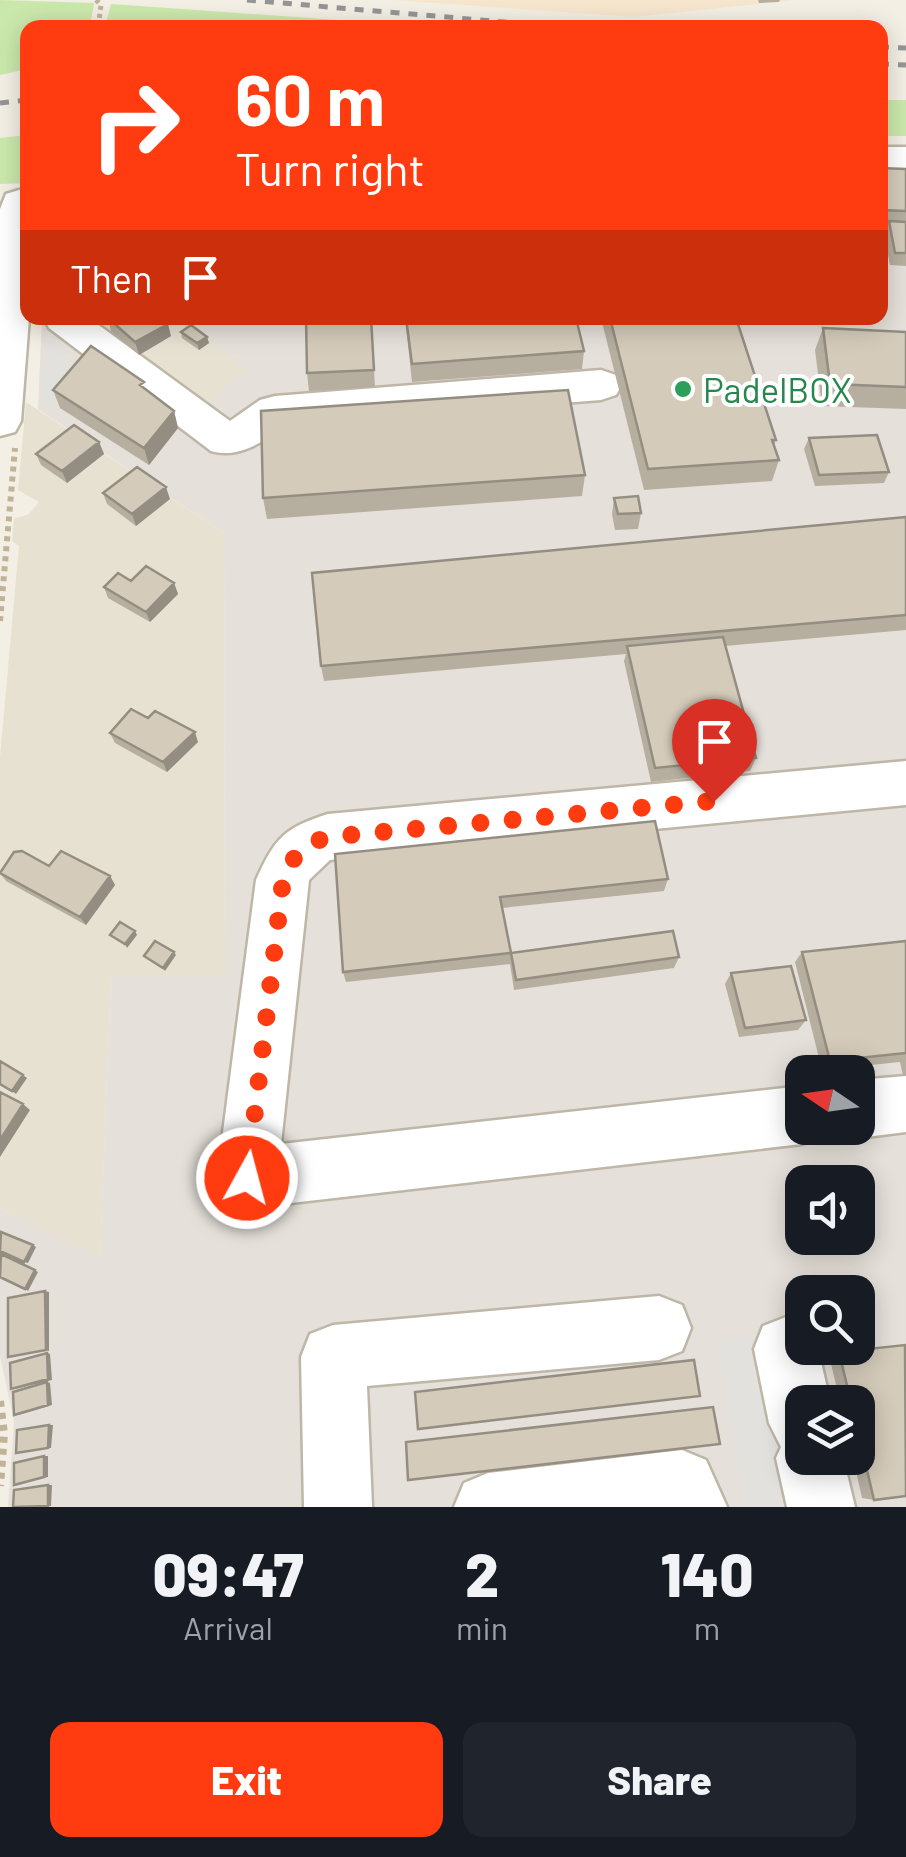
<!DOCTYPE html>
<html lang="en">
<head>
<meta charset="utf-8">
<style>
	body { margin:0; font-family:Barlow,sans-serif; background:#20242c; color:#f1f3f6; height:100vh; display:flex; flex-direction:column; font-size:38px; white-space:nowrap }
	* { box-sizing:border-box; margin:0 }
	p { font-size:32px; color:#9ea1a6 }
	.icon { flex:none; width:55px; height:55px; fill:none; stroke:currentColor; stroke-width:2; stroke-linecap:round; stroke-linejoin:round }
	.map { position:relative; height:1507px; overflow:hidden }
	.details { display:flex; flex-direction:column; background:#171b24; flex:1 }
	.details>* { flex:none }
	.banner { position:absolute; left:20px; top:20px; width:868px; height:305px; border-radius:20px; box-shadow:0 5px 25px #0003; background:#ff3b0f; color:#fff; overflow:hidden }
	.needle { width:65px; rotate:283deg }
	.buttons { position:absolute; left:785px; top:1055px; display:grid; gap:20px }
	.buttons a { display:grid; place-items:center; width:90px; height:90px; border-radius:20px; background:#171b24; box-shadow:0 5px 25px #0003; font-size:50px }
	.pin { position:absolute; display:grid; place-items:center; width:85px; height:85px; color:#fff; margin:-102px -42px; border-radius:50% 50% 50% 0; rotate:-45deg; box-shadow:0 0 10px #0007 }
	.pin .icon { rotate:45deg }
	.me { position:absolute; width:110px; margin:-55px; rotate:7deg; stroke-linejoin:round; filter:drop-shadow(0 0 8px #0008) }
	.turn { display:flex; align-items:center; gap:35px; height:210px; padding:0 50px; font-size:45px }
	.turn .icon { width:130px; height:130px; stroke-width:2.5 }
	.turn b { display:block; font-size:70px; line-height:85px }
	.then { display:flex; align-items:center; height:95px; padding:0 50px; background:#0003; gap:20px; font-size:38px }
	.eta { display:flex; justify-content:space-evenly; align-items:center; height:170px; text-align:center }
	.eta b { font-size:60px; font-weight:800; line-height:70px }
	.button { display:flex; gap:20px; margin-top:auto; padding:20px 50px }
	.button a { flex:1; height:115px; border-radius:20px; background:#ff3b0f; color:#fff; font-size:40px; font-weight:800; line-height:115px; text-align:center }
	.button a+a { background:#20242c; color:#f1f3f6 }
	.map>svg:first-child { display:block }
	.residential { fill:#e7e1d2 }
	.commercial { fill:#f6e6ce }
	.industrial { fill:#e5e0d9; fill-rule:evenodd }
	.green { fill:#cbe8ac }
	.parking { fill:#e3e1dd }
	.lines { fill:none; stroke-linecap:round; stroke-linejoin:round }
	.minor-casing { stroke:#beb7a7; stroke-width:5 }
	.path-far2 { stroke:#c0b398; stroke-width:5; stroke-dasharray:4 4; stroke-linecap:butt }
	.path-far1 { stroke:#c0b398; stroke-width:6; stroke-dasharray:5 5; stroke-linecap:butt }
	.path { stroke:#c0b398; stroke-width:8; stroke-dasharray:6 6; stroke-linecap:butt }
	.minor { fill:#fff; fill-rule:evenodd }
	.rail { stroke:#959595; stroke-width:5; stroke-dasharray:9 9; stroke-linecap:butt }
	.wall { fill:#b6afa0 }
	.shaded-wall { fill:#948e82 }
	.building { fill:#d4cbba; stroke:#948e82; stroke-width:2.5 }
	.route { stroke:#ff3b0f; stroke-width:18; stroke-dasharray:0 32.4 }
	.leisure-dot { fill:#2e9e5b; stroke:#fff; stroke-width:4 }
	.labels { text-anchor:middle; dominant-baseline:central; stroke-width:8; stroke-linejoin:round; paint-order:stroke }
	.leisure-label { font-size:35px; fill:#27864d; stroke:#fff; text-anchor:start }
</style>
</head>
<body>
<div class="map">
<svg width="906" height="1507" viewBox="0 0 906 1507">
	<rect width="100%" height="100%" fill="#f3efe4"/>
	<path class="residential" d="M93 318H177L248 370 203 405Z
		M26 402 224 533 225 975H111L100 1258 0 1208V757L19 546 12 541 14 519 29 514 39 502 18 490Z"/>
	<path class="commercial" d="M392 0H794L634 17Z"/>
	<path class="industrial" d="M880 190 906 191V1507H8L14 1421 0 1356V1208L100 1257 111 975 225 974 224 533 38 409 42 318H93L203 405 247 370 177 318H880ZM802 1072H858V1128H802ZM802 1182H858V1238H802ZM802 1292H858V1348H802ZM802 1402H858V1458H802Z"/>
	<path class="green" d="M0 0 94 3 90 27 28 28 27 69 0 75Z
		M111 4 409 25 410 27H105Z
		M880 100H906V136H880Z
		M27 135V183L0 184V138Z"/>
	<path class="parking" d="M67 329 64 397 43 407 47 331Z
		M802 1333V1348H818L831 1402H802V1458H844L856 1507H746L719 1341Z"/>
	<g class="lines">
		<defs>
			<path id="minor" d="M880 147H906V169H880Z
				M19 190 28 193 29 318 21 421 15 432 0 436V209L6 194Z
				M44 318H89L230 421 260 400 275 396 601 370 616 375 622 385 616 395 601 400 285 425C264 442 238 459 211 451L49 328Z
				M906 761V805L330 860 309 880 281 1144 802 1086V1128H826L823 1136 802 1144 247 1208 226 1199 217 1178 256 880C275 838 284 828 328 814Z
				M906 1076V1132L858 1138 837 1130 858 1128V1080Z
				M659 1296 682 1305 691 1328 682 1351 659 1360 367 1386 372 1507H304L301 1357 310 1334 333 1325Z
				M786 1317 802 1324V1348H818L830 1402H802V1458H843L855 1507H787L776 1458 781 1447 769 1423 754 1349 763 1326Z
				M682 1450 706 1460 727 1507H454L464 1483 488 1473Z"/>
		</defs>
		<use href="#minor" class="minor-casing"/>
		<path class="path-far2" d="M96 0 101 5 98 28"/>
		<path class="path-far1" d="M0 621 15 448"/>
		<path class="path" d="M0 1401 4 1434 0 1486"/>
		<use href="#minor" class="minor"/>
		<path class="rail" d="M247 0 575 28
			M880 47 906 48
			M880 64 906 65
			M0 103 28 100"/>
	</g>
	<path class="wall" d="M758 0H780L779 2 759 3Z
		M880 168 906 169V266L890 265 884 234 880 233Z
		M95 318H160L171 336 139 355 111 331 108 319 101 323Z
		M371 318 375 387 309 391 307 373Z
		M405 318 584 351 582 369 412 382Z
		M601 318H736L776 440 774 446 779 460 772 481 644 490Z
		M823 328 906 332V409L822 406 815 350Z
		M181 332 207 337 209 343 199 350 182 338Z
		M146 389 174 411 178 428 149 465 60 408 53 390Z
		M809 438 889 472 884 483 815 486 804 449Z
		M99 442 104 454 67 483 41 465 36 454Z
		M585 475 582 496 267 519 263 498Z
		M103 493 170 499 136 526 107 504Z
		M614 498 641 513 638 529 615 530 612 514Z
		M906 517V630L725 646 756 758 750 771 651 782 624 661 626 654 324 681 321 666Z
		M131 581 174 583 178 594 150 622 108 598 104 587Z
		M110 733 198 742 167 772 115 743Z
		M335 854 668 879 664 891 502 908 511 953 679 957 674 968 514 990 510 964 346 982 343 972Z
		M49 866 110 876 115 885 86 925 6 881 0 873Z
		M906 941V1076H903L900 1062 822 1070 795 962 802 952Z
		M731 973 806 1020 798 1030 739 1037 725 984Z
		M905 1345 906 1496 874 1500 862 1498 853 1458H858V1402H840L829 1355Z"/>
	<path class="shaded-wall" d="M168 324 171 336 139 355 135 342Z
		M207 337 209 343 199 350 197 343Z
		M174 411 178 428 149 465 144 448Z
		M99 442 104 454 67 483 62 471Z
		M166 487 170 499 136 526 132 514Z
		M174 583 178 594 150 622 146 612Z
		M195 732 198 742 167 772 163 762Z
		M110 876 115 885 86 925 80 917Z
		M135 931 137 935 127 948 125 944Z
		M174 952 176 955 165 971 163 968Z
		M23 1075 27 1078 16 1094 12 1091Z
		M23 1104 30 1110 0 1157V1140Z
		M33 1245 36 1247 28 1263 24 1262Z
		M1 1254 38 1272 28 1291 25 1289Z
		M45 1291 49 1292V1351L46 1350Z
		M47 1353 50 1354 52 1380 15 1389H11Z
		M47 1382 50 1383 52 1405 18 1415H14Z
		M49 1425H53L51 1448H48Z
		M44 1456H48V1477L18 1484Z
		M48 1485H52L51 1506H48Z"/>
	<path class="building" d="M880 168 906 169V211L880 210Z
		M889 221 906 222V253H895Z
		M108 318H160L168 324 135 342Z
		M306 318H371L374 370 307 373Z
		M406 318H576L584 351 412 364Z
		M610 318H736L776 440H772L779 460 648 469Z
		M191 325 207 337 197 343 181 332Z
		M823 328 906 332V387L830 384Z
		M91 346 144 382 140 385 174 411 144 448 53 390Z
		M568 390 585 475 263 498 261 411Z
		M74 425 99 442 62 471 36 454Z
		M877 435 889 472 819 475 809 438Z
		M137 467 166 487 132 514 103 493Z
		M638 496 641 513 618 514 614 498Z
		M906 517V615L321 666 312 573Z
		M146 566 174 583 146 612 104 587 118 573 131 581Z
		M723 637 756 758 655 768 627 646Z
		M131 709 148 718 155 711 195 732 163 762 110 733Z
		M655 821 668 879 500 897 511 953 343 972 335 854Z
		M22 851 49 866 61 851 110 876 80 917 0 873 14 852Z
		M120 922 135 931 125 944 110 935Z
		M673 931 679 957 516 980 511 953Z
		M155 941 174 952 163 968 144 956Z
		M906 941V1053L830 1061 802 952Z
		M791 966 806 1020 745 1028 731 973Z
		M0 1061 23 1075 12 1091 0 1084Z
		M0 1092 23 1104 0 1140Z
		M1 1232 33 1245 24 1262 0 1251Z
		M1 1254 35 1270 25 1289 0 1277Z
		M45 1291 46 1350 8 1357V1298Z
		M905 1345 906 1496 874 1500 858 1431V1402H851L839 1352Z
		M47 1353 48 1379 11 1389 10 1363Z
		M694 1360 700 1396 418 1429 415 1392Z
		M47 1382 48 1405 14 1415 13 1392Z
		M713 1407 720 1444 408 1480 406 1442Z
		M49 1425 48 1448 16 1453 17 1430Z
		M44 1456V1477L14 1485V1463Z
		M48 1485V1506L13 1507 14 1490Z"/>
	<g class="lines">
		<path class="route" d="M247 1178 283 880C293 855 302 845 328 837L714 801"/>
	</g>
	<circle class="leisure-dot" cx="683" cy="389" r="10"/>
	<g class="labels">
		<g class="leisure-label">
			<text x="703" y="389">PadelBOX</text>
		</g>
	</g>
</svg>
<div class="buttons">
<a><svg class="needle" viewBox="-14 -14 28 28"><path d="M0-13l5 13h-10z" fill="#e53935"/><path d="M0 13l5-13h-10z" fill="#9ea1a6"/></svg></a>
<a><svg class="icon" aria-label="sound" viewBox="0 0 24 24"><path d="M4 9h4l5-4v14l-5-4H4zM17 9q2 3 0 6"/></svg></a>
<a><svg class="icon" aria-label="search" viewBox="0 0 24 24"><circle cx="10" cy="10" r="6"/><path d="M15 15l6 6"/></svg></a>
<a><svg class="icon" aria-label="layers" viewBox="0 0 24 24"><path d="M12 4l9 5-9 5-9-5zM3 14l9 5 9-5"/></svg></a>
</div>
<div class="pin" style="left:714px;top:801px;background:#d93025"><svg class="icon" aria-label="arrive" viewBox="0 0 24 24"><path d="M6 21V4h12l-3 4 3 4H6"/></svg></div>
<svg class="me" style="left:247px;top:1178px" viewBox="-20 -20 40 40"><circle r="17" fill="#ff3b0f" stroke="#fff" stroke-width="3"/><path d="M0-11L8 9 0 5-8 9z" fill="#fff"/></svg>
<div class="banner">
<div class="turn"><svg class="icon" aria-label="right" viewBox="0 0 24 24"><path d="M7 20v-9h11M14 6l5 5-5 5"/></svg><div><b>60 m</b>Turn right</div></div>
<div class="then">Then<svg class="icon" aria-label="arrive" viewBox="0 0 24 24"><path d="M6 21V4h12l-3 4 3 4H6"/></svg></div>
</div>
</div>
<section class="details">
<div class="eta">
<div><b>09:47</b><p>Arrival</p></div>
<div><b>2</b><p>min</p></div>
<div><b>140</b><p>m</p></div>
</div>
<div class="button"><a>Exit</a><a>Share</a></div>
</section>
</body>
</html>
